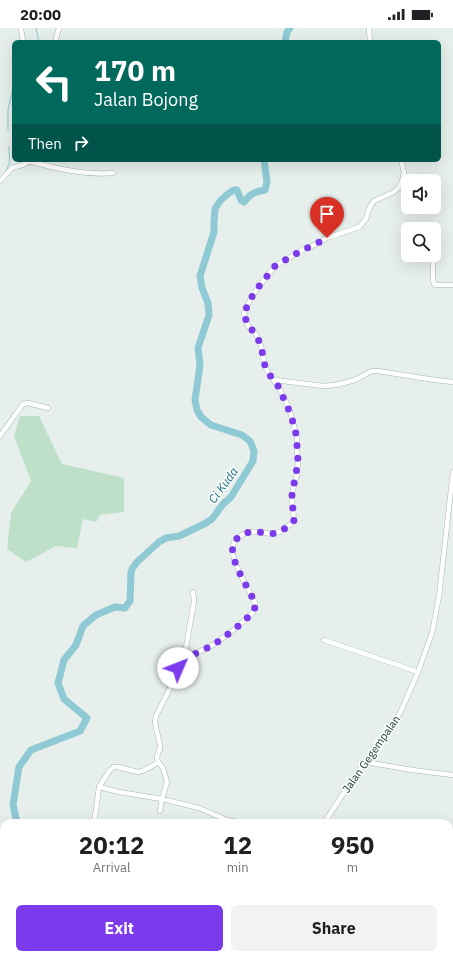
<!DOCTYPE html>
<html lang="en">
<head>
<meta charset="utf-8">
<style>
	body { margin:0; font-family:"IBM Plex Sans",sans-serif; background:#f2f2f2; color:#202124; height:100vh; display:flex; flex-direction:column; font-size:15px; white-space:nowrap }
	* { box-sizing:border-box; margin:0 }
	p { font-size:13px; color:#757577 }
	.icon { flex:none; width:22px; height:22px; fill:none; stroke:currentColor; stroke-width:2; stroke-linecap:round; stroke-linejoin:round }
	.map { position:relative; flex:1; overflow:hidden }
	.panel { position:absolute; left:0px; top:791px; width:453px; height:140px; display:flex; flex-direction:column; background:#fff; border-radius:12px 12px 0 0; box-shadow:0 4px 16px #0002 }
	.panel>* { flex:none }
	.top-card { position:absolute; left:12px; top:12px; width:429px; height:122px; border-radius:6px; box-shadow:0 4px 16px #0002; background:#00695c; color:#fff; overflow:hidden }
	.buttons { position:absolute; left:401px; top:146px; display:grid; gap:8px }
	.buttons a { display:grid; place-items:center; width:40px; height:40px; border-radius:6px; background:#fff; box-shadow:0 4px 16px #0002; font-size:20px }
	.pin { position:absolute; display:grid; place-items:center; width:34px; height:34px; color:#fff; margin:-41px -17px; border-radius:50% 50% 50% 0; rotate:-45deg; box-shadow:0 0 4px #0007 }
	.pin .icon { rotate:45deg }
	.me { position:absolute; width:44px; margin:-22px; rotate:46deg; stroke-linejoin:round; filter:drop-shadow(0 0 3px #0008) }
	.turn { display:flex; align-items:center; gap:14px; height:84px; padding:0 16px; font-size:18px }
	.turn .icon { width:52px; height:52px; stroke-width:2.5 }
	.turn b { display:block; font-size:28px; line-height:34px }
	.then { display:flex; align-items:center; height:38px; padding:0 16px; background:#0003; gap:8px; font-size:15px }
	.eta { display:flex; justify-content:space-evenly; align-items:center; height:68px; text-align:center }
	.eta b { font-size:24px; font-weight:700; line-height:28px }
	.action { display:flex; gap:8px; margin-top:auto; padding:8px 16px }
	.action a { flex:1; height:46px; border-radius:6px; background:#7c3aed; color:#fff; font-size:16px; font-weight:700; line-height:46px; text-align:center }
	.action a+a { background:#f2f2f2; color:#202124 }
	.status { display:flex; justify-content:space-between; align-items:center; height:28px; padding:0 20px; background:#fff; direction:ltr }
	.status svg { height:11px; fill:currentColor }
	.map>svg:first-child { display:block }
	.green { fill:#bfe0c8 }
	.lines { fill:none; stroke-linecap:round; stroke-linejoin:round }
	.stream { stroke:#8ec9d4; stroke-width:1 }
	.river { stroke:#8ec9d4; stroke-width:7 }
	.minor-casing { stroke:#a8b8b2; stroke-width:5.5 }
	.minor { stroke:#fff; stroke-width:4.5 }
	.route { stroke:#7c3aed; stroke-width:7; stroke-dasharray:0 12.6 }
	.labels { text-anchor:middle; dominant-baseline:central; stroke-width:3.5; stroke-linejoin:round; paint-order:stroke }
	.street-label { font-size:11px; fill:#24423a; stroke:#f7fbf9 }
	.water-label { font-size:12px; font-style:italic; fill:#1c6f80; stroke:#f7fbf9 }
</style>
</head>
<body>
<div class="status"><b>20:00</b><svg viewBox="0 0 49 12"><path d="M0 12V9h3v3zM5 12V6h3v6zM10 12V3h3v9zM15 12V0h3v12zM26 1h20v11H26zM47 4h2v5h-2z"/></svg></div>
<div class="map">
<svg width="453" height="931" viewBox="0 0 453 931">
	<rect width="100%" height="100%" fill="#e6efeb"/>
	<path class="green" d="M20 388H39L62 436 124 450V484L100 487 96 494 83 491 77 520 56 518 26 534 7 521 11 485 31 453 14 408Z"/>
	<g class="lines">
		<path class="stream" d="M36 0 39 14
			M8 102V82L14 56
			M4 146C12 133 9 133 9 119
			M449 877 453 857
			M434 931 435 927"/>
		<path class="river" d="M285 14 287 4 290 0
			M17 795 13 777 19 739 31 722 80 703 87 690 64 671 58 655 64 632 76 617 83 598 96 587 115 579 125 580 130 573 131 545 132 541 137 534 159 514 166 510 179 508 204 496 212 491 223 476 231 469 253 433 254 423 250 413 242 407 211 397 201 389 197 382 195 372 200 337 198 320 209 287 208 275 202 260 200 248 214 204V195L215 181 220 173 229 165 234 162H237L241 172 244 174C251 165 255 164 265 162L267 154 264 132
			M0 828 4 826"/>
		<defs>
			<path id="minor" d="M21 0 23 14
				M369 0 370 14
				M55 14 59 0
				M29 133C57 141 84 147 113 145
				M0 153 12 140 25 136 29 133 30 132
				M433 227V252L434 256 436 257H453
				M275 352 323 358 336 357 355 352 372 343H378L435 352 453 354
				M0 408 23 376 28 375 48 380
				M324 612 418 644
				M180 632C191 628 201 623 211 618 223 611 244 594 253 584 255 581 255 578 255 575 248 559 237 544 233 527 230 511 242 503 257 504 260 504 263 505 266 505 275 507 281 504 288 498 291 496 293 495 294 492L292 472V465L297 446 298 432 297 422V410L293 394 289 380 278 358 269 346 265 338 261 318 256 306 248 298 245 289 244 285 251 270 260 257 275 238 304 221 312 218 327 210 359 199 366 191 368 184 371 177 374 173 394 164 398 160 402 154 404 144 401 132
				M366 734 412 742 453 747
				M99 759 119 764 162 771 199 780 227 792 242 795
				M160 783 162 771 167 754 163 740 158 734 157 730 158 725 160 721V717L156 700 155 693 156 688 170 660 178 640 180 632 185 623 187 614 193 579 194 573 193 564
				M92 795 95 789 99 759 110 742 114 739H118L138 744C146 743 152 738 158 734
				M324 795 356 746 393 697 401 683 418 644 432 605 439 568 453 444
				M63 927 65 931
				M236 931 239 927"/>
		</defs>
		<use href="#minor" class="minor-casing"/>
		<use href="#minor" class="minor"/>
	</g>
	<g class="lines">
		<path class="route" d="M178 640 180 632C191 628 201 623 211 618 223 611 244 594 253 584 255 581 255 578 255 575 248 559 237 544 233 527 230 511 242 503 257 504 260 504 263 505 266 505 275 507 281 504 288 498 291 496 293 495 294 492L292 472V465L296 446 298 432 297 422V410L293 394 288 380 278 358 269 346 265 338 261 318 256 306 248 298 245 289 244 285 251 270 260 257 275 238 304 221 312 218 327 210"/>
	</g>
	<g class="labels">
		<g class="street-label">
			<text transform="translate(371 726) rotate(-55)">Jalan Gegempalan</text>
		</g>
		<g class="water-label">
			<text transform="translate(223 457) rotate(-54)">Ci Kuda</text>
		</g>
	</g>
</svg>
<div class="buttons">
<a><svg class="icon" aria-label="sound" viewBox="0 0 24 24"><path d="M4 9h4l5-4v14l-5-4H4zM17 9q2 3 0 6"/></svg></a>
<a><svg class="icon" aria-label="search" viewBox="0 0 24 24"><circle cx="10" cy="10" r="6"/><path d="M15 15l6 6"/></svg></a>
</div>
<div class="pin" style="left:327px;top:210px;background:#d93025"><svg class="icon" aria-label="arrive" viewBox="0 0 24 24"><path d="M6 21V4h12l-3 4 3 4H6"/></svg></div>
<svg class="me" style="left:178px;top:640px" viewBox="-20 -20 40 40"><circle r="19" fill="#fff"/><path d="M0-13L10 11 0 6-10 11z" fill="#7c3aed"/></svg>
<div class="top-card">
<div class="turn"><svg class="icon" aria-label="left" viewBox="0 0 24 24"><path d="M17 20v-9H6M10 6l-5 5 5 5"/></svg><div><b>170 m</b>Jalan Bojong</div></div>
<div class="then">Then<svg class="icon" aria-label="right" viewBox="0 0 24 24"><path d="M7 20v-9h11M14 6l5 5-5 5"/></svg></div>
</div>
<section class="panel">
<div class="eta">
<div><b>20:12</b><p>Arrival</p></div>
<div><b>12</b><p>min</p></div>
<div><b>950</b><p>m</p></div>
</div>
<div class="action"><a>Exit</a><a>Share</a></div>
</section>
</div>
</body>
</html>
